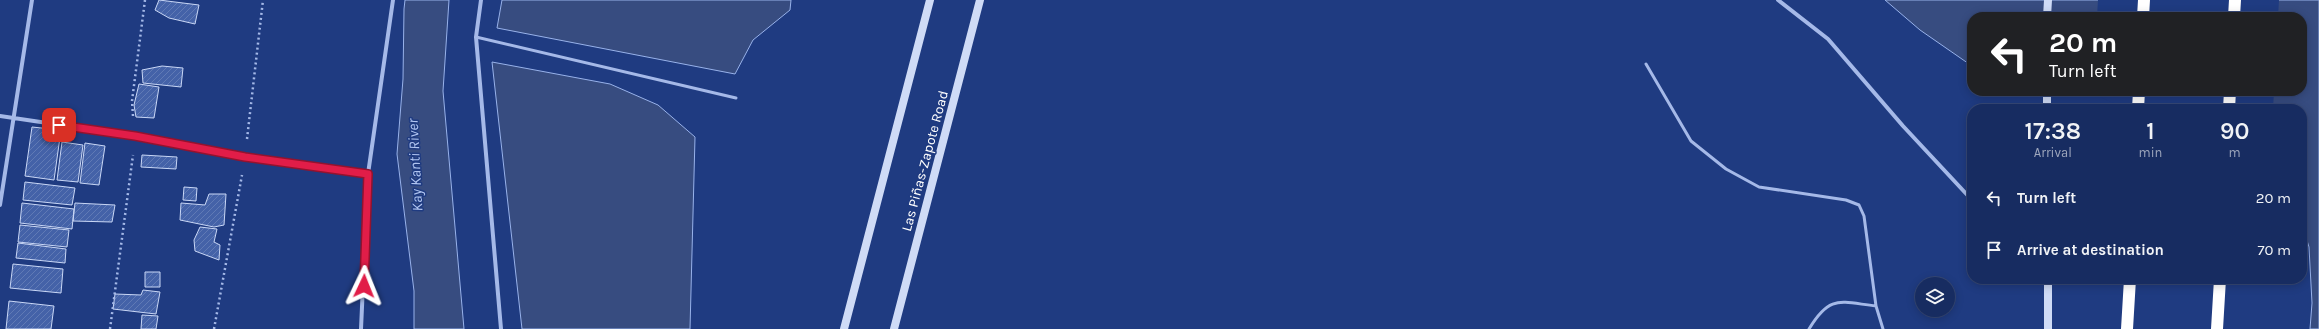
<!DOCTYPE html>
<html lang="en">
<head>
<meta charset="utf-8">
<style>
	body { margin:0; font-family:Karla,sans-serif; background:#203467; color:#f1f3f6; height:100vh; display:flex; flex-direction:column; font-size:15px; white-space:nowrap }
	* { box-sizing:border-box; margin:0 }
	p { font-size:13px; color:#9ea7bd }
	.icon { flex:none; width:22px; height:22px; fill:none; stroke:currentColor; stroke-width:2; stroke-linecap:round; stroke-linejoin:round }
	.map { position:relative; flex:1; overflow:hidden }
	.details { position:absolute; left:1967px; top:104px; width:340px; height:180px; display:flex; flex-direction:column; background:#172c61; border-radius:16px; box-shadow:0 2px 10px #0003,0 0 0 1px #364876 }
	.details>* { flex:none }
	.top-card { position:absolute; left:1967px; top:12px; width:340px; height:84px; border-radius:16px; box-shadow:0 2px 10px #0003,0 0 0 1px #364876; background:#202124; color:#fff; overflow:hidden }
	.controls { position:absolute; left:1915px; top:277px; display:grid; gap:8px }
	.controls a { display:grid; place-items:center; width:40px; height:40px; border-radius:50%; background:#172c61; box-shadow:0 2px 10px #0003,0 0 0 1px #364876; font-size:20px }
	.pin { position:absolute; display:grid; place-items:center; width:34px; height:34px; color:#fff; margin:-17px; border-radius:8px; box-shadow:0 2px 6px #0006 }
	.me { position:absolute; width:44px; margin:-22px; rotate:2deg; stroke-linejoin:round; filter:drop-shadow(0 0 3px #0008) }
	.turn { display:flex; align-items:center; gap:14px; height:84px; padding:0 16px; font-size:18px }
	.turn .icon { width:52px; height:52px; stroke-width:2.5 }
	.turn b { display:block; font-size:28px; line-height:34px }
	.eta { display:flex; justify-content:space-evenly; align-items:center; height:68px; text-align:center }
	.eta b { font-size:24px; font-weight:600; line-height:28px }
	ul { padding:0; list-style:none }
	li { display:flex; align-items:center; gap:12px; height:52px; padding:0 16px }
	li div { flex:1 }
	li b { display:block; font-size:15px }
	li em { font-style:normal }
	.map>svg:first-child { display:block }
	.water { fill:#374c80; stroke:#98b2ea }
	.pier { fill:#1f3b81 }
	.building { fill:url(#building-hatch); stroke:#c9d7f6 }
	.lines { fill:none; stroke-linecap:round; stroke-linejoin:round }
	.path { stroke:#a5b9e8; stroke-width:2.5; stroke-dasharray:2 3; stroke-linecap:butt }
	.lane { stroke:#a5b9e8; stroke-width:3 }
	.street { stroke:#a5b9e8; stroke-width:4 }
	.secondary { stroke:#cfdbf6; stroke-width:8 }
	.highway { stroke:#fff; stroke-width:12 }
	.route-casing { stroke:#92132f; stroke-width:10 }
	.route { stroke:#e11d48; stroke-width:7 }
	.labels { text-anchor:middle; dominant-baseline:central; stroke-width:3; stroke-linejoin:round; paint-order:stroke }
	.street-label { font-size:14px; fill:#fff; stroke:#1f3b81 }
	.water-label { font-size:15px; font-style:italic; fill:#b0c4f0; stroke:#1f3b81 }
</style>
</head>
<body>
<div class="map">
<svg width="2319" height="329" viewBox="0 0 2319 329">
	<defs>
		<pattern id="building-hatch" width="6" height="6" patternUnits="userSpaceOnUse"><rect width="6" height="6" fill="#4462a8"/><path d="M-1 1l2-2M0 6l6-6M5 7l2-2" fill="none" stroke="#607ab5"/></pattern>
	</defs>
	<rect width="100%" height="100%" fill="#1f3b81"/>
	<path class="water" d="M405 0H449L443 91 464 329H414V291L397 154 403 79 404 9Z
		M502 0H791L790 10 753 40 735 74 497 28Z
		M1885 0H2319V329H2310L2312 303 2309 247 2302 224V109H2131L2091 91H2302V17H1972V66L1920 30Z
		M492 62 610 84 658 105 695 137 690 329H522Z"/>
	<path class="pier" d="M2098 0H2279L2278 17H2097Z
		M2094 91H2274L2273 109H2126L2094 94Z"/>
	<path class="building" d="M159 0 199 5 195 24 169 18 155 10Z
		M162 66 183 68 181 87 143 83 142 70Z
		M139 84 159 87 154 118 136 117 134 105Z
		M32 127 61 130 54 180 25 176Z
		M62 142 83 145 78 182 57 180Z
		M85 143 105 146 99 185 80 183Z
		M142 155 177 157 176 169 141 167Z
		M25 182 75 188 72 205 23 200Z
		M184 187 197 188 196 201 183 200Z
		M209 194H226L224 225 214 227 180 220 181 203 205 205Z
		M22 203 74 209 72 229 20 223Z
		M75 203 115 205 112 222 73 221Z
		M20 225 69 230 67 247 18 242Z
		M200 227 217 229 214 242 220 245 219 260 195 251 194 240Z
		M18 243 66 249 65 263 16 258Z
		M13 264 63 269 61 293 10 288Z
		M145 272H160V287H145Z
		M143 290 160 292 156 314 113 309 115 294 141 295Z
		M9 301 54 306 51 329H6Z
		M142 315 158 316 156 329H141Z"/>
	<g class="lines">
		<path class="path" d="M133 116 132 101 145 0
			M247 139 263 0
			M110 329 133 155
			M214 329 242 175"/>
		<path class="lane" d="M476 37 736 98
			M1646 64 1691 141 1726 169 1759 187 1846 200 1859 205 1864 216 1876 306 1883 329
			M1809 329C1830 294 1840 302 1876 306"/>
		<path class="street" d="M481 0 476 37 501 329
			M1778 0 1828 39 1903 126 1972 200
			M0 116 135 136 245 157 368 174
			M0 205 32 0
			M361 329 368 174 393 0"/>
		<path class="secondary" d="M2047 17 2048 0
			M2047 109V91
			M2048 279V329
			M844 329 930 0
			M894 329 980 0"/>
		<path class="highway" d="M2143 17 2144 0
			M2234 17 2235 0
			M2138 109 2139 91
			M2229 109 2230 91
			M2127 329 2130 279
			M2217 329 2220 279"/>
	</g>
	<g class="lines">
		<defs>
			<path id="route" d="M59 125 135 136 245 157 368 174 364 286"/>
		</defs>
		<use href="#route" class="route-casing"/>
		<use href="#route" class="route"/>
	</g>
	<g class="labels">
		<g class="street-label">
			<text transform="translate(925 161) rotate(-75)">Las Piñas-Zapote Road</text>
		</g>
		<g class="water-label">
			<text transform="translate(415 165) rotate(-93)">Kay Kanti River</text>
		</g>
	</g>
</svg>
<div class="controls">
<a><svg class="icon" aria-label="layers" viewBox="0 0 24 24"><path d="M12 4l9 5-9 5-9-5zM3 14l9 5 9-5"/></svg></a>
</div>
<div class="pin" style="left:59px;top:125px;background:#d93025"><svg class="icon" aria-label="arrive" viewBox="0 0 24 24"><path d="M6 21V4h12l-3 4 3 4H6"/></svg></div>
<svg class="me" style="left:364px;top:286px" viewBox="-20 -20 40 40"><path d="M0-17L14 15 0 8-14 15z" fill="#e11d48" stroke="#fff" stroke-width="4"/></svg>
<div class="top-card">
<div class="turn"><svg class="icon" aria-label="left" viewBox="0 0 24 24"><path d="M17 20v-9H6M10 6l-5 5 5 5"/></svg><div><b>20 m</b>Turn left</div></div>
</div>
<section class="details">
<div class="eta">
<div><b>17:38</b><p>Arrival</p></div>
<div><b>1</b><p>min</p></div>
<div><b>90</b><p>m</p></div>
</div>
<ul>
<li><svg class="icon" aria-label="left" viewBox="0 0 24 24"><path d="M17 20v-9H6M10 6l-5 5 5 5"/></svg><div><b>Turn left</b></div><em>20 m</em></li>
<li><svg class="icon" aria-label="arrive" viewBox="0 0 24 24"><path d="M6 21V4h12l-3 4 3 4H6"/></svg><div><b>Arrive at destination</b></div><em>70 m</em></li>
</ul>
</section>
</div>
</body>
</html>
